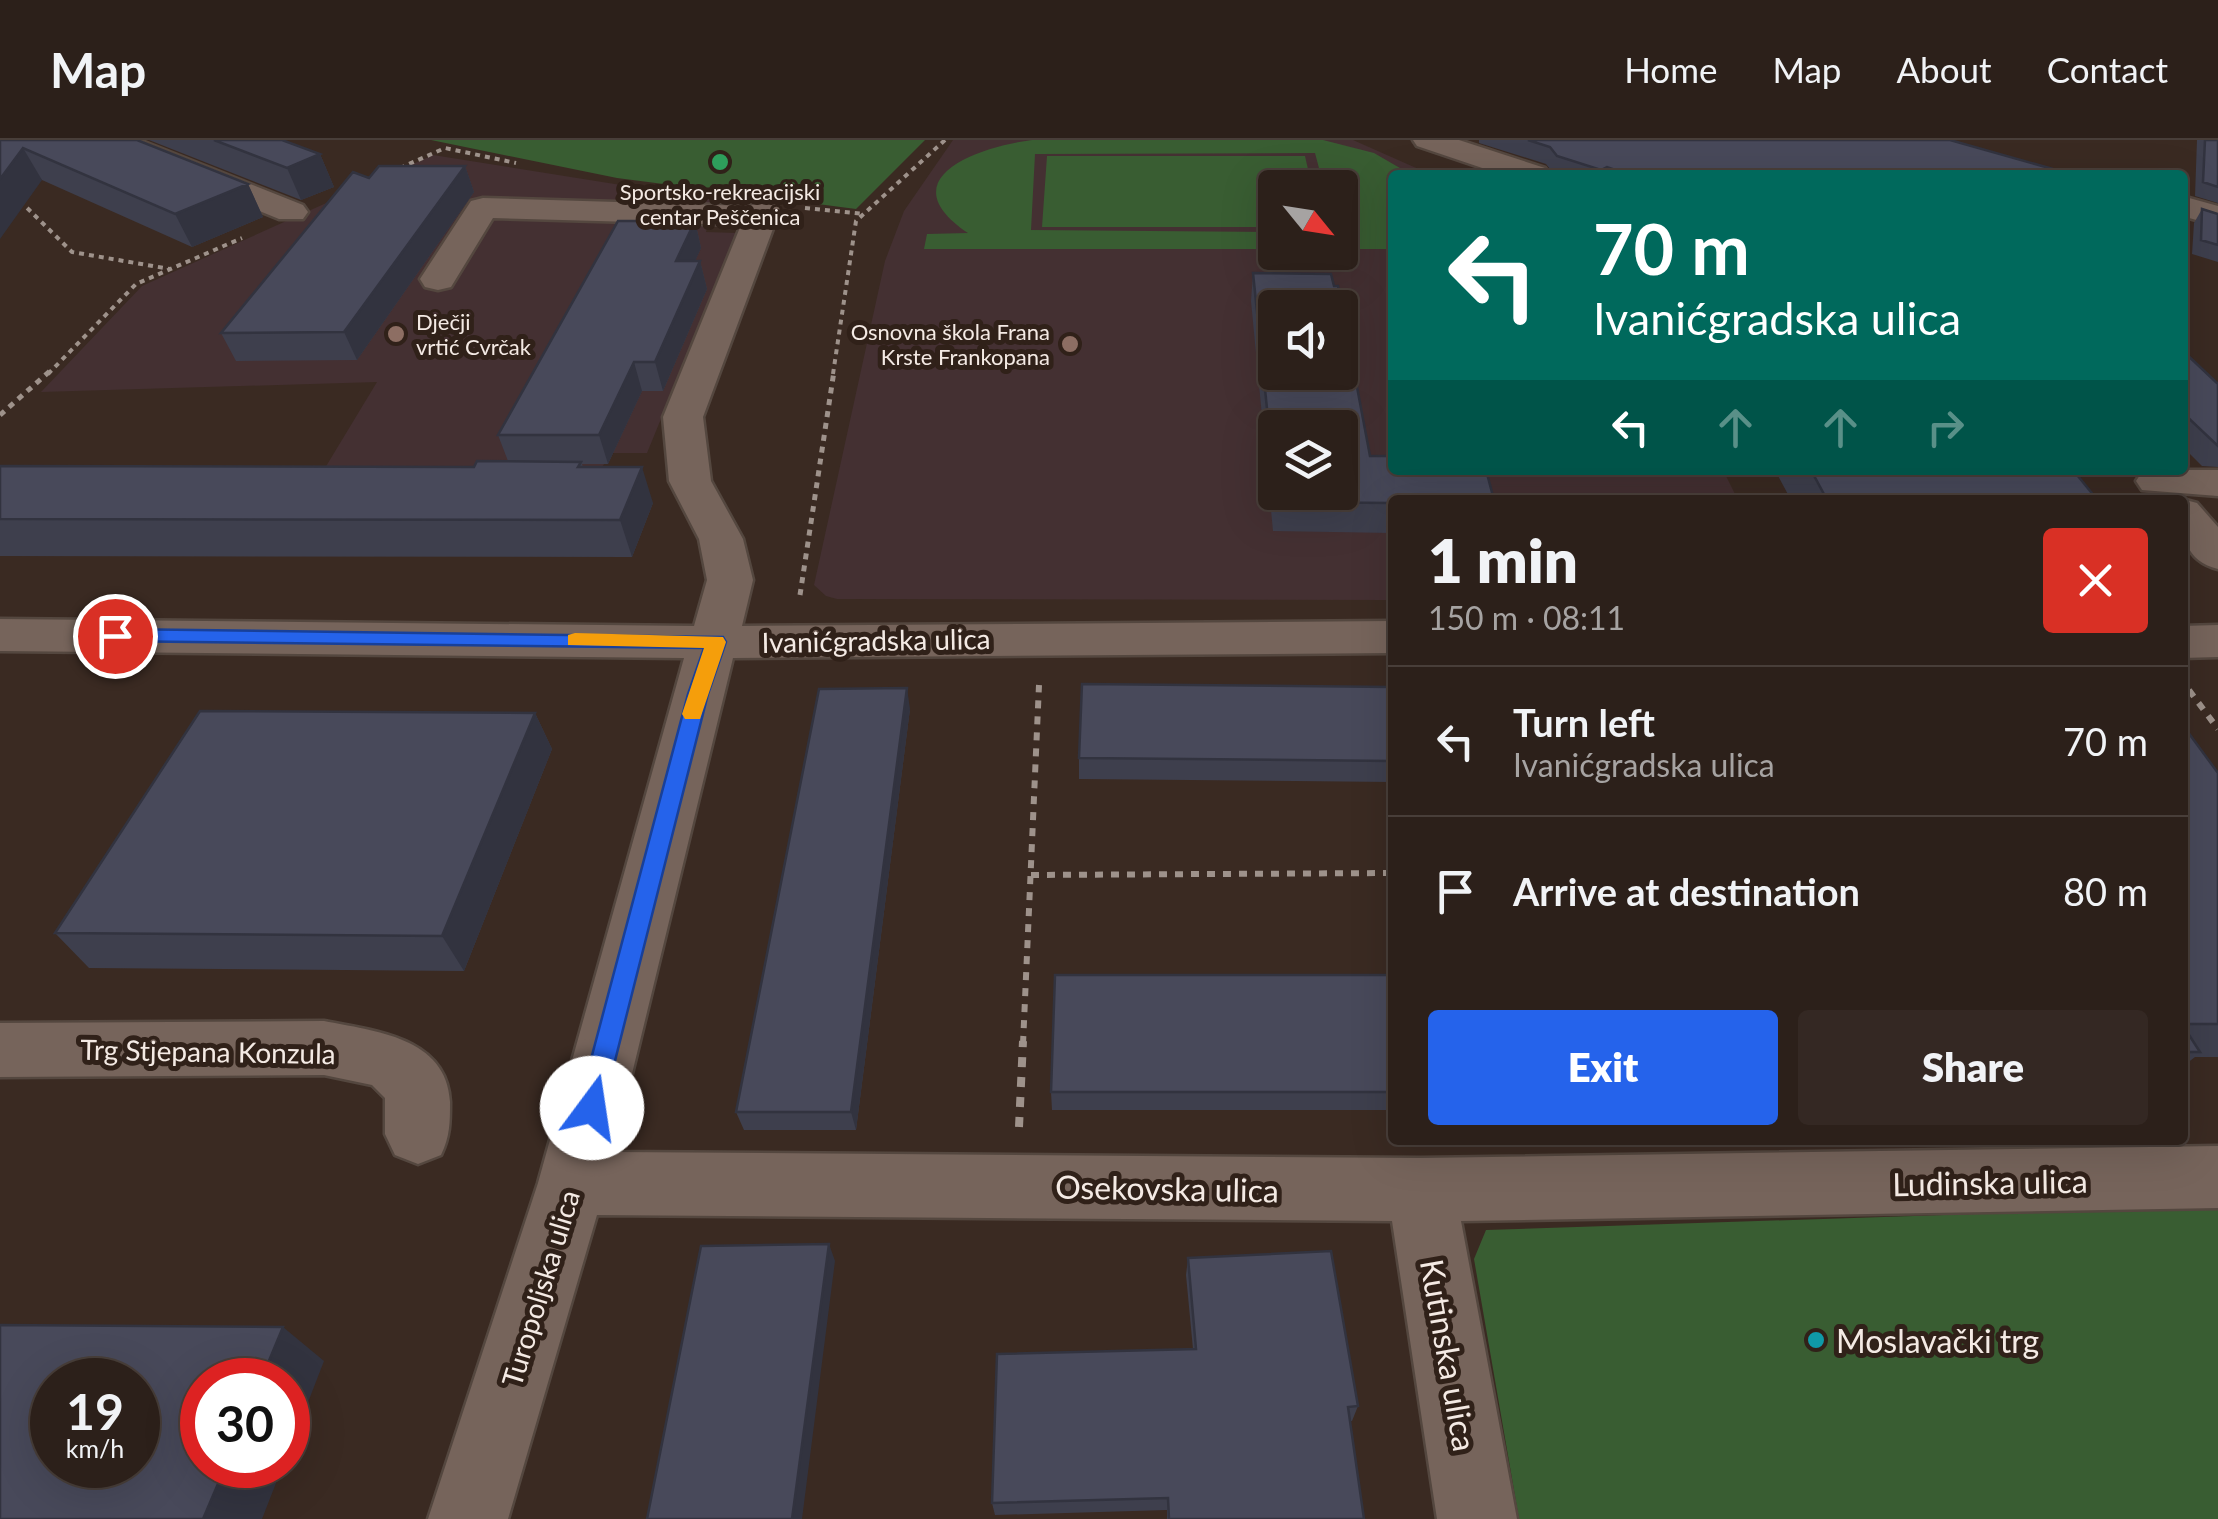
<!DOCTYPE html>
<html lang="en">
<head>
<meta charset="utf-8">
<style>
	body { margin:0; font-family:Lato,sans-serif; background:#342823; color:#f1f3f6; height:100vh; display:flex; flex-direction:column; font-size:38px; white-space:nowrap }
	* { box-sizing:border-box; margin:0 }
	p { font-size:32px; color:#a6a3a2 }
	.icon { flex:none; width:55px; height:55px; fill:none; stroke:currentColor; stroke-width:2; stroke-linecap:round; stroke-linejoin:round }
	.map { position:relative; flex:1; overflow:hidden }
	.sheet { position:absolute; left:1388px; top:355px; width:800px; height:650px; display:flex; flex-direction:column; background:#2c201a; border-radius:10px; box-shadow:0 10px 40px #0002,0 0 0 2px #483e39 }
	.sheet>* { flex:none }
	.top-card { position:absolute; left:1388px; top:30px; width:800px; height:305px; border-radius:10px; box-shadow:0 10px 40px #0002,0 0 0 2px #483e39; background:#00695c; color:#fff; overflow:hidden }
	.needle { width:65px; rotate:120deg }
	.controls { position:absolute; left:1258px; top:30px; display:grid; gap:20px }
	.controls a { display:grid; place-items:center; width:100px; height:100px; border-radius:10px; background:#2c201a; box-shadow:0 10px 40px #0002,0 0 0 2px #483e39; font-size:50px }
	.speed { position:absolute; left:30px; top:1218px; display:flex; gap:20px; font-size:50px; font-weight:700; text-align:center }
	.speed>* { display:grid; place-content:center; width:130px; height:130px; border-radius:50%; background:#2c201a; box-shadow:0 10px 40px #0002,0 0 0 2px #483e39; line-height:1 }
	.speed small { font-size:25px; font-weight:400 }
	.speed .limit { border:15px solid #d22; background:#fff; color:#111 }
	.pin { position:absolute; display:grid; place-items:center; width:85px; height:85px; color:#fff; margin:-42px; border:5px solid #fff; border-radius:50%; box-shadow:0 2px 10px #0007 }
	.me { position:absolute; width:110px; margin:-55px; rotate:14deg; stroke-linejoin:round; filter:drop-shadow(0 0 8px #0008) }
	.turn { display:flex; align-items:center; gap:35px; height:210px; padding:0 40px; font-size:45px }
	.turn .icon { width:130px; height:130px; stroke-width:2.5 }
	.turn b { display:block; font-size:70px; line-height:85px }
	.lanes { display:flex; align-items:center; height:95px; padding:0 40px; background:#0003; justify-content:center; gap:50px; direction:ltr }
	.lanes .off { opacity:.35 }
	.round { display:grid; place-items:center; flex:none; width:105px; height:105px; border-radius:10px; background:#342823 }
	.headline { display:flex; align-items:center; justify-content:space-between; height:170px; padding:0 40px }
	h1 { font-size:60px; font-weight:800; line-height:75px }
	.cta { display:flex; gap:20px; margin-top:auto; padding:20px 40px }
	.cta a { flex:1; height:115px; border-radius:10px; background:#2563eb; color:#fff; font-size:40px; font-weight:800; line-height:115px; text-align:center }
	.cta a+a { background:#342823; color:#f1f3f6 }
	ul { padding:0; list-style:none }
	li { display:flex; align-items:center; gap:30px; height:150px; padding:0 40px; border-top:2px solid #483e39 }
	li div { flex:1 }
	li b { display:block; font-size:38px }
	li em { font-style:normal }
	header { display:flex; align-items:center; gap:60px; box-sizing:border-box; height:140px; padding:0 50px; background:#2c201a; border-bottom:2px solid #483e39 }
	header strong { font-size:48px }
	nav { display:flex; gap:55px; margin-inline-start:auto; font-size:35px }
	.map>svg:first-child { display:block }
	.education { fill:#443032; fill-rule:evenodd }
	.green { fill:#395d32 }
	.lines { fill:none; stroke-linecap:round; stroke-linejoin:round }
	.minor-casing { stroke:#54473f; stroke-width:5 }
	.path-far3 { stroke:#9e928b; stroke-width:4; stroke-dasharray:5 5; stroke-linecap:butt }
	.path-far2 { stroke:#9e928b; stroke-width:5; stroke-dasharray:6 6; stroke-linecap:butt }
	.path-far1 { stroke:#9e928b; stroke-width:6; stroke-dasharray:8 8; stroke-linecap:butt }
	.path { stroke:#9e928b; stroke-width:8; stroke-dasharray:10 10; stroke-linecap:butt }
	.minor { fill:#76645b; fill-rule:evenodd }
	.wall { fill:#3e3f4d }
	.shaded-wall { fill:#32333f }
	.building { fill:#48495a; stroke:#32333f; stroke-width:2.5; fill-rule:evenodd }
	.route { fill:#2563eb; stroke:#184099; stroke-width:2.5 }
	.slow { fill:#f59e0b }
	.leisure-dot { fill:#2e9e5b; stroke:#302119; stroke-width:4 }
	.education-dot { fill:#8d6e63; stroke:#302119; stroke-width:4 }
	.culture-dot { fill:#0f9aa8; stroke:#302119; stroke-width:4 }
	.labels { text-anchor:middle; dominant-baseline:central; stroke-width:10; stroke-linejoin:round; paint-order:stroke }
	.far-poi-label { font-size:22px; fill:#f4eae4; stroke:#302119 }
	.street-label { font-size:28px; fill:#f4eae4; stroke:#302119 }
	.near-street-label { font-size:32px; fill:#f4eae4; stroke:#302119 }
	.near-poi-label { font-size:32px; fill:#f4eae4; stroke:#302119; text-anchor:start }
</style>
</head>
<body>
<header>
<strong>Map</strong>
<nav><a>Home</a><a>Map</a><a>About</a><a>Contact</a></nav>
</header>
<div class="map">
<svg width="2218" height="1379" viewBox="0 0 2218 1379">
	<rect width="100%" height="100%" fill="#3a2a22"/>
	<path class="education" d="M953 0H1353L1432 35H1392V330H1723L1738 360H1392V460L837 459 826 456 814 445 885 121 904 71ZM1275 48H1340V112H1275ZM1275 168H1340V232H1275ZM1275 288H1340V352H1275Z
		M433 15 715 60 706 92 737 93 647 313H611L599 332 325 328 377 242 41 252 142 146Z"/>
	<path class="green" d="M431 0H925L856 69 617 38Z
		M1323 0 1374 13 1412 35H1392V109H1340V48L1324 47 1315 13 1035 14 1031 90 1275 92V109H924L927 94 968 93C888 39 977 7 1032 0Z
		M1047 16H1305L1312 47 1275 48V87H1042Z
		M2218 1066V1379H1519L1474 1119 1486 1090Z"/>
	<g class="lines">
		<defs>
			<path id="minor" d="M97 0H139L303 65 308 72 303 79H279L101 6Z
				M1413 0H1459L1545 28 1550 35H1503L1417 6Z
				M2182 56 2218 66V86L2182 76Z
				M483 58 750 66 764 60 776 63 780 70 703 277 711 341 743 399 753 440 742 486 1392 481V513L733 518 613 1012 1421 1018 2218 1006V1068L1461 1081 1517 1379H1437L1392 1081 597 1075 508 1379H428L538 1043 684 518 0 511V479L694 486 707 440 699 399 669 341 663 277 741 85 493 78 451 147 438 150 425 147 420 139 471 61Z
				M2150 330H2218V356L2142 350 2136 341 2142 332Z
				M2182 359 2197 363 2218 387V429C2182 420 2182 392 2182 360H2178Z
				M2218 485V517L2182 518V486Z
				M324 881C374 891 447 897 450 962 450 983 450 996 441 1015L418 1024 395 1015 385 994V958L372 945 324 935 0 937V883Z"/>
		</defs>
		<use href="#minor" class="minor-casing"/>
		<path class="path-far3" d="M400 28 445 8 516 23
			M20 61 72 112 170 129
			M805 68 864 74
			M48 234 136 144 242 98
			M833 234 856 81 945 0"/>
		<path class="path-far2" d="M0 275 50 231
			M800 455 834 231"/>
		<path class="path-far1" d="M2189 550 2218 589
			M1031 735 1392 733
			M1023 904 1039 545"/>
		<path class="path" d="M1019 987 1023 901"/>
		<use href="#minor" class="minor"/>
	</g>
	<path class="wall" d="M0 0 248 44 263 77 192 107 42 40Z
		M149 0H282L320 14 334 47 301 60Z
		M1479 0H1950L2074 35H1558L1553 33 1546 24 1479 3Z
		M2197 0H2218V63L2195 56Z
		M465 26 474 52 357 220 236 221 221 193 369 38Z
		M2202 69 2218 74V122L2192 114 2194 83Z
		M695 81 701 108 695 121H700L707 149 663 251H642L608 324H582L583 327 653 363 632 417 0 416V326L474 327 508 321 498 295Z
		M1253 133 1370 316 1392 360V393L1273 391 1251 161Z
		M2182 210 2218 244V327L2202 326 2182 306Z
		M1775 330H2073L2095 357 2093 360H1791Z
		M1392 547V642L1079 639V618Z
		M910 569 856 990H744L736 972Z
		M535 573 552 609 464 831 89 828 55 793Z
		M2182 584 2218 633V917H2195L2182 927Z
		M1392 835V970H1052L1051 952Z
		M1188 1118 1358 1266 1352 1281H1350L1364 1379H1167V1370L995 1375 992 1363 1193 1209 1186 1135Z"/>
	<path class="shaded-wall" d="M23 8 42 40 0 99V39Z
		M320 14 334 47 301 60 287 28Z
		M465 26 474 52 357 220 344 192Z
		M248 44 263 77 192 107 175 74Z
		M695 81 701 108 683 148 676 121Z
		M700 121 707 149 663 251 655 222Z
		M634 222 642 251 608 324 599 295Z
		M642 327 653 363 632 417 620 380Z
		M907 548 910 569 856 990 851 972Z
		M535 573 552 609 464 831 442 796Z
		M829 1104 835 1121 802 1379H792Z
		M283 1187 324 1221 288 1314V1240H261Z
		M226 1325H283L262 1379H203Z"/>
	<path class="building" d="M0 0H137L248 44 175 74 23 8 0 39Z
		M214 0H282L320 14 287 28Z
		M1528 0H1950L2074 35H1630L1607 27 1601 30 1557 16 1550 7Z
		M2205 0H2218V47L2203 42Z
		M379 26H465L344 192 221 193 353 32 369 38Z
		M2202 69 2218 74V105L2201 100Z
		M618 81H695L676 121H700L655 222H634L599 295H498Z
		M1253 133 1331 134 1334 146H1338L1370 316H1392V330H1486L1494 360H1392V363L1277 362 1276 352H1340V288H1275V346ZM1275 168H1340V232H1275Z
		M2182 210 2218 244V306L2182 272Z
		M477 321 581 322 578 327H642L620 380 0 379V326L474 327Z
		M1811 330H2073L2095 357 1825 356Z
		M1082 544 1392 547V621L1079 618Z
		M907 548 851 972H736L819 549Z
		M200 571 535 573 442 796 55 793Z
		M2182 584 2218 633V884H2182Z
		M1055 835H1392V952H1051Z
		M2182 884 2200 912H2182Z
		M829 1104 792 1379H647L701 1106Z
		M1331 1111 1358 1266 1348 1267 1364 1379H1169L1168 1358 992 1363 997 1214 1196 1209 1188 1118Z
		M0 1185 283 1187 261 1240H202V1325H226L203 1379H0ZM52 1240H138V1325H52Z"/>
	<path class="route" d="M115 489 723 497 726 502 708 554 601 976 592 980 582 976 578 968 688 554 704 508 108 501V491Z"/>
	<path class="slow" d="M575 493 723 497 726 502 700 579H685L682 574 704 508 568 505V495Z"/>
	<circle class="leisure-dot" cx="720" cy="22" r="10"/>
	<g class="education-dot">
		<circle cx="396" cy="194" r="10"/>
		<circle cx="1070" cy="204" r="10"/>
	</g>
	<circle class="culture-dot" cx="1816" cy="1200" r="10"/>
	<g class="labels">
		<g class="far-poi-label">
			<text x="720" y="51">Sportsko-rekreacijski<tspan x="720" dy="25">centar Peščenica</tspan></text>
			<text x="416" y="181" text-anchor="start">Dječji<tspan x="416" dy="25">vrtić Cvrčak</tspan></text>
			<text x="1050" y="191" text-anchor="end">Osnovna škola Frana<tspan x="1050" dy="25">Krste Frankopana</tspan></text>
		</g>
		<g class="street-label">
			<text transform="translate(876 500) rotate(-1)">Ivanićgradska ulica</text>
			<text transform="translate(208 911) rotate(1)">Trg Stjepana Konzula</text>
			<text transform="translate(540 1148) rotate(-73)">Turopoljska ulica</text>
		</g>
		<g class="near-street-label">
			<text transform="translate(1990 1042) rotate(-1)">Ludinska ulica</text>
			<text transform="translate(1167 1048) rotate(1)">Osekovska ulica</text>
			<text transform="translate(1449 1215) rotate(80)">Kutinska ulica</text>
		</g>
		<g class="near-poi-label">
			<text x="1836" y="1200">Moslavački trg</text>
		</g>
	</g>
</svg>
<div class="controls">
<a><svg class="needle" viewBox="-14 -14 28 28"><path d="M0-13l5 13h-10z" fill="#e53935"/><path d="M0 13l5-13h-10z" fill="#a6a3a2"/></svg></a>
<a><svg class="icon" aria-label="sound" viewBox="0 0 24 24"><path d="M4 9h4l5-4v14l-5-4H4zM17 9q2 3 0 6"/></svg></a>
<a><svg class="icon" aria-label="layers" viewBox="0 0 24 24"><path d="M12 4l9 5-9 5-9-5zM3 14l9 5 9-5"/></svg></a>
</div>
<div class="speed"><div>19<small>km/h</small></div><div class="limit">30</div></div>
<div class="pin" style="left:115px;top:496px;background:#d93025"><svg class="icon" aria-label="arrive" viewBox="0 0 24 24"><path d="M6 21V4h12l-3 4 3 4H6"/></svg></div>
<svg class="me" style="left:592px;top:968px" viewBox="-20 -20 40 40"><circle r="19" fill="#fff"/><path d="M0-13L10 11 0 6-10 11z" fill="#2563eb"/></svg>
<div class="top-card">
<div class="turn"><svg class="icon" aria-label="left" viewBox="0 0 24 24"><path d="M17 20v-9H6M10 6l-5 5 5 5"/></svg><div><b>70 m</b>Ivanićgradska ulica</div></div>
<div class="lanes"><svg class="icon" aria-label="left" viewBox="0 0 24 24"><path d="M17 20v-9H6M10 6l-5 5 5 5"/></svg><svg class="icon off" aria-label="ahead" viewBox="0 0 24 24"><path d="M12 20V5M6 11l6-6 6 6"/></svg><svg class="icon off" aria-label="ahead" viewBox="0 0 24 24"><path d="M12 20V5M6 11l6-6 6 6"/></svg><svg class="icon off" aria-label="right" viewBox="0 0 24 24"><path d="M7 20v-9h11M14 6l5 5-5 5"/></svg></div>
</div>
<section class="sheet">
<div class="headline"><div><h1>1 min</h1><p>150 m · 08:11</p></div><a class="round" style="background:#d93025;color:#fff"><svg class="icon" aria-label="close" viewBox="0 0 24 24"><path d="M6 6l12 12M18 6L6 18"/></svg></a></div>
<ul>
<li><svg class="icon" aria-label="left" viewBox="0 0 24 24"><path d="M17 20v-9H6M10 6l-5 5 5 5"/></svg><div><b>Turn left</b><p>Ivanićgradska ulica</p></div><em>70 m</em></li>
<li><svg class="icon" aria-label="arrive" viewBox="0 0 24 24"><path d="M6 21V4h12l-3 4 3 4H6"/></svg><div><b>Arrive at destination</b></div><em>80 m</em></li>
</ul>
<div class="cta"><a>Exit</a><a>Share</a></div>
</section>
</div>
</body>
</html>
